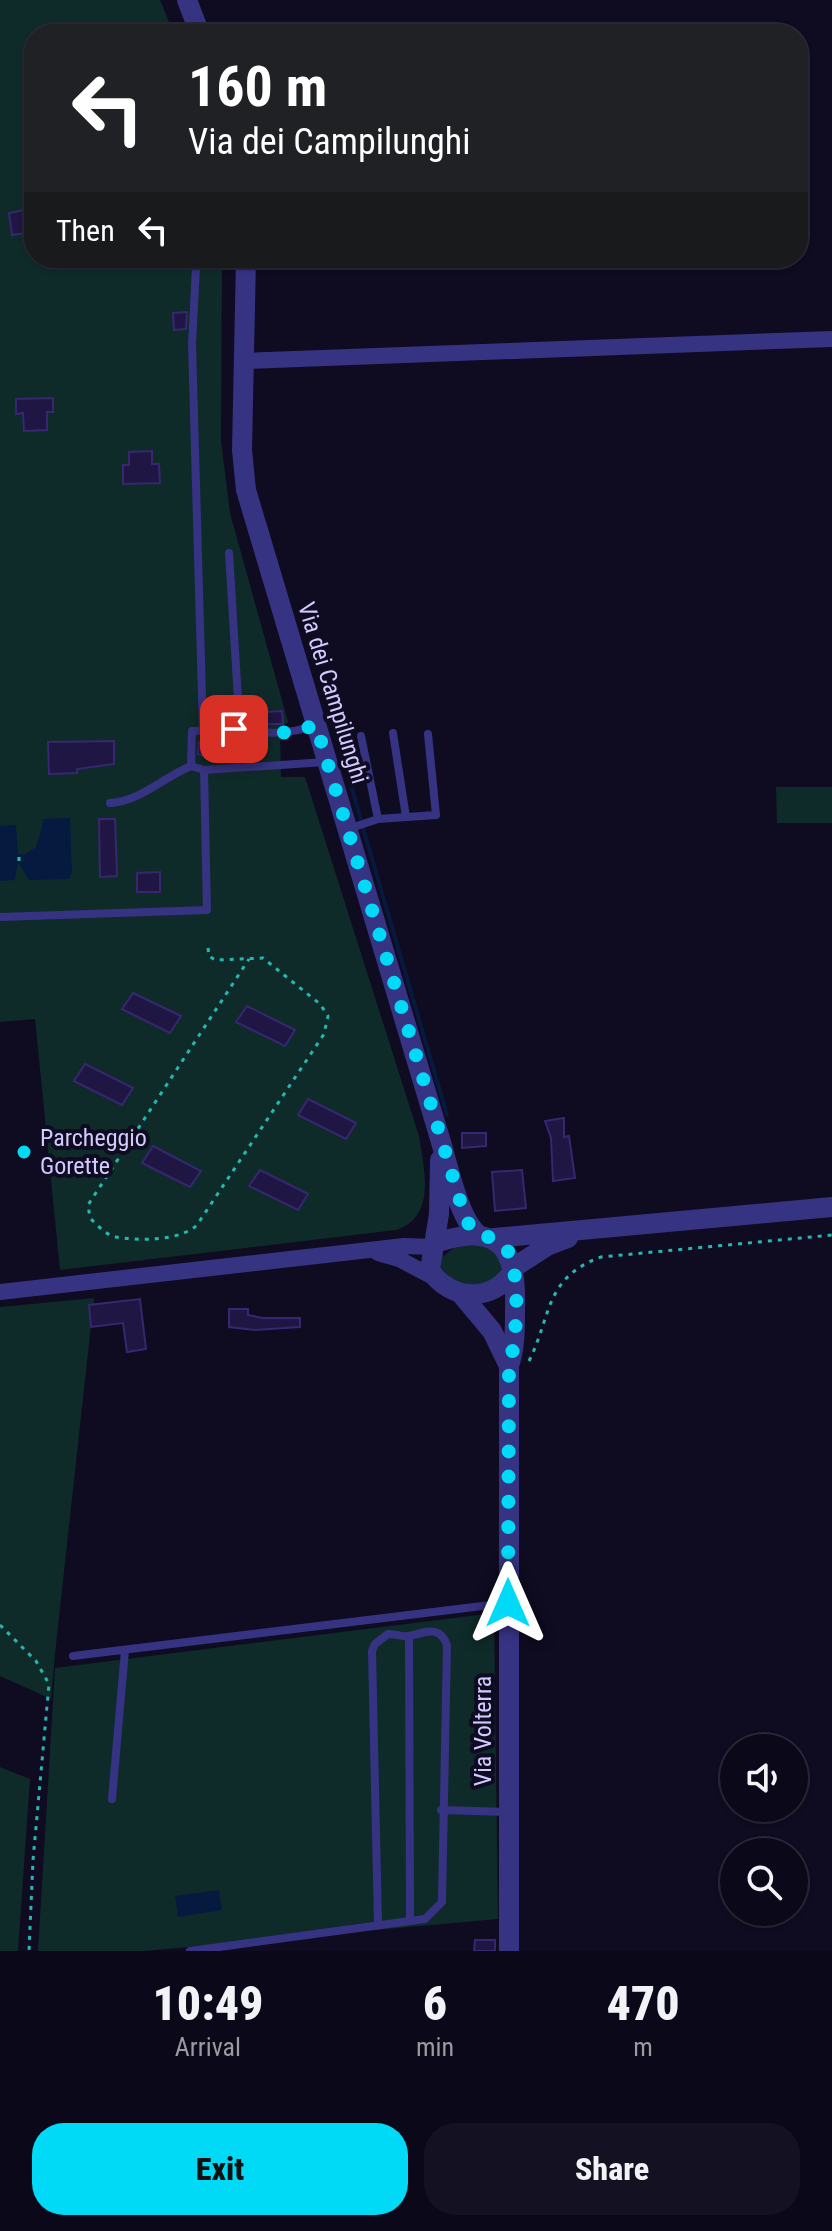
<!DOCTYPE html>
<html lang="en">
<head>
<meta charset="utf-8">
<style>
	body { margin:0; font-family:"Roboto Condensed",sans-serif; background:#141122; color:#f1f3f6; height:100vh; display:flex; flex-direction:column; font-size:30px; white-space:nowrap }
	* { box-sizing:border-box; margin:0 }
	p { font-size:26px; color:#9a9aa2 }
	.icon { flex:none; width:44px; height:44px; fill:none; stroke:currentColor; stroke-width:2; stroke-linecap:round; stroke-linejoin:round }
	.map { position:relative; height:1951px; overflow:hidden }
	.details { display:flex; flex-direction:column; background:#0b0819; flex:1 }
	.details>* { flex:none }
	.hud { position:absolute; left:24px; top:24px; width:784px; height:244px; border-radius:32px; box-shadow:0 2px 6px #0004,0 0 0 2px #2b2938; background:#202124; color:#fff; overflow:hidden }
	.fabs { position:absolute; left:720px; top:1734px; display:grid; gap:16px }
	.fabs a { display:grid; place-items:center; width:88px; height:88px; border-radius:50%; background:#0b0819; box-shadow:0 2px 6px #0004,0 0 0 2px #2b2938; font-size:40px }
	.pin { position:absolute; display:grid; place-items:center; width:68px; height:68px; color:#fff; margin:-34px; border-radius:16px; box-shadow:0 4px 12px #0006 }
	.me { position:absolute; width:88px; margin:-44px; rotate:0deg; stroke-linejoin:round; filter:drop-shadow(0 0 6px #0008) }
	.turn { display:flex; align-items:center; gap:28px; height:168px; padding:0 32px; font-size:36px }
	.turn .icon { width:104px; height:104px; stroke-width:2.5 }
	.turn b { display:block; font-size:56px; line-height:68px }
	.then { display:flex; align-items:center; height:76px; padding:0 32px; background:#0003; gap:16px; font-size:30px }
	.eta { display:flex; justify-content:space-evenly; align-items:center; height:136px; text-align:center }
	.eta b { font-size:48px; font-weight:800; line-height:56px }
	.primary-button { display:flex; gap:16px; margin-top:auto; padding:16px 32px }
	.primary-button a { flex:1; height:92px; border-radius:32px; background:#00daf6; color:#111; font-size:32px; font-weight:800; line-height:92px; text-align:center }
	.primary-button a+a { background:#141122; color:#f1f3f6 }
	.map>svg:first-child { display:block }
	.green { fill:#0e2b2a }
	.water { fill:#061a3f }
	.lines { fill:none; stroke-linecap:round; stroke-linejoin:round }
	.stream { stroke:#061a3f; stroke-width:4 }
	.building { fill:#201643; stroke:#362770; stroke-width:2 }
	.path { stroke:#25b8b2; stroke-width:3; stroke-dasharray:4 6; stroke-linecap:butt }
	.service { stroke:#373383; stroke-width:8 }
	.minor { stroke:#373383; stroke-width:16 }
	.tertiary { stroke:#373383; stroke-width:20 }
	.route { stroke:#00daf6; stroke-width:14; stroke-dasharray:0 25.2 }
	.poi-dot { fill:#00daf6; stroke:#0f0b21; stroke-width:3 }
	.labels { text-anchor:middle; dominant-baseline:central; stroke-width:8; stroke-linejoin:round; paint-order:stroke }
	.street-label { font-size:24px; fill:#d2cbff; stroke:#0f0b21 }
	.poi-label { font-size:24px; fill:#d2cbff; stroke:#0f0b21; text-anchor:start }
</style>
</head>
<body>
<div class="map">
<svg width="832" height="1951" viewBox="0 0 832 1951">
	<rect width="100%" height="100%" fill="#0f0b21"/>
	<path class="green" d="M0 0H160L174 34H34V258H222L221 441 230 513 288 722 280 728 281 777H305L419 1136C424 1169 437 1217 396 1230L60 1270 35 1019 0 1022Z
		M776 787H832V823H777Z
		M487 1244 504 1253 501 1274 486 1289 453 1280 441 1268V1258L455 1247Z
		M94 1298 55 1654 51 1699 0 1676V1307Z
		M494 1613 498 1919 144 1951H38L55 1668Z
		M0 1767 30 1779 18 1951H0Z"/>
	<path class="water" d="M70 818 72 873 69 879 29 880 18 862 15 880 0 881V826L16 825 18 854 24 855 36 847 44 819Z
		M219 1890 222 1910 178 1917 175 1896Z"/>
	<g class="lines">
		<path class="stream" d="M333 724 361 820
			M363 828 447 1115"/>
	</g>
	<path class="building" d="M34 208V232L12 235 9 213Z
		M187 312 186 329 174 330 173 313Z
		M53 398V412H47V430L24 431 23 413 16 414V399Z
		M152 451V464H159L160 483 123 484V465H129V452Z
		M282 711 283 724H250V713Z
		M238 737 239 758 214 759 198 754 199 742Z
		M114 741V764L77 769V773L49 774 48 742Z
		M99 819H115L117 876 100 877Z
		M160 872V892H137V873Z
		M133 993 181 1016 170 1033 122 1009Z
		M247 1006 295 1030 285 1046 236 1022Z
		M85 1064 133 1088 122 1105 74 1081Z
		M308 1099 356 1123 346 1139 298 1115Z
		M564 1118V1137L569 1136 575 1178 553 1181 551 1138 545 1121Z
		M462 1133H486V1146L462 1148Z
		M153 1146 201 1171 190 1187 142 1163Z
		M260 1170 308 1194 298 1210 249 1186Z
		M522 1170 526 1208 495 1211 492 1172Z
		M140 1299 146 1349 127 1352 123 1323 91 1327 89 1305Z
		M229 1309H248V1315L263 1318H300V1327L255 1330 229 1327Z
		M475 1940H495V1951H474Z"/>
	<g class="lines">
		<path class="path" d="M19 861V854
			M208 948 209 956 215 960 263 958 320 1004 328 1016 324 1034 197 1225C180 1241 140 1241 116 1237 106 1235 98 1226 90 1218L88 1205 249 959
			M529 1361C552 1315 544 1278 601 1257L832 1235
			M0 1625 36 1661 49 1684 33 1860 29 1951"/>
		<path class="service" d="M189 258 196 267 192 344 203 731
			M203 715 233 711 238 699 229 553
			M316 725C288 735 265 734 236 729 222 727 206 731 192 731L191 766 204 770 326 762
			M393 733 406 817
			M361 736 378 819
			M110 803C141 801 162 778 191 766
			M348 829 378 819 436 815 428 734
			M0 917 207 910 204 770
			M409 1637 410 1921
			M73 1656 507 1603
			M112 1799 125 1650
			M441 1810 508 1812
			M190 1951 425 1919 442 1902 447 1645C439 1623 423 1634 408 1636 402 1637 395 1634 388 1634L375 1644 372 1651 378 1924"/>
		<path class="minor" d="M244 361 832 339
			M378 1253 399 1259 435 1278
			M0 1292 404 1246 434 1247"/>
		<path class="tertiary" d="M187 0 200 34
			M246 258 242 450 246 490 438 1132C447 1159 458 1221 480 1236
			M440 1160 439 1214 430 1270C450 1301 493 1303 513 1271
			M494 1238 832 1207
			M435 1243C501 1221 517 1249 515 1310 515 1330 515 1348 509 1366V1951
			M513 1268 547 1246 568 1238
			M461 1294 492 1331 509 1366"/>
	</g>
	<g class="lines">
		<path class="route" d="M234 729C262 737 289 734 316 725L465 1217 472 1230C483 1238 496 1236 505 1247 522 1267 517 1342 509 1366L508 1603"/>
	</g>
	<circle class="poi-dot" cx="24" cy="1152" r="8"/>
	<g class="labels">
		<g class="street-label">
			<text transform="translate(333 693) rotate(73)">Via dei Campilunghi</text>
			<text transform="translate(483 1731) rotate(-90)">Via Volterra</text>
		</g>
		<g class="poi-label">
			<text x="40" y="1138">Parcheggio<tspan x="40" dy="28">Gorette</tspan></text>
		</g>
	</g>
</svg>
<div class="fabs">
<a><svg class="icon" aria-label="sound" viewBox="0 0 24 24"><path d="M4 9h4l5-4v14l-5-4H4zM17 9q2 3 0 6"/></svg></a>
<a><svg class="icon" aria-label="search" viewBox="0 0 24 24"><circle cx="10" cy="10" r="6"/><path d="M15 15l6 6"/></svg></a>
</div>
<div class="pin" style="left:234px;top:729px;background:#d93025"><svg class="icon" aria-label="arrive" viewBox="0 0 24 24"><path d="M6 21V4h12l-3 4 3 4H6"/></svg></div>
<svg class="me" style="left:508px;top:1603px" viewBox="-20 -20 40 40"><path d="M0-17L14 15 0 8-14 15z" fill="#00daf6" stroke="#fff" stroke-width="4"/></svg>
<div class="hud">
<div class="turn"><svg class="icon" aria-label="left" viewBox="0 0 24 24"><path d="M17 20v-9H6M10 6l-5 5 5 5"/></svg><div><b>160 m</b>Via dei Campilunghi</div></div>
<div class="then">Then<svg class="icon" aria-label="left" viewBox="0 0 24 24"><path d="M17 20v-9H6M10 6l-5 5 5 5"/></svg></div>
</div>
</div>
<section class="details">
<div class="eta">
<div><b>10:49</b><p>Arrival</p></div>
<div><b>6</b><p>min</p></div>
<div><b>470</b><p>m</p></div>
</div>
<div class="primary-button"><a>Exit</a><a>Share</a></div>
</section>
</body>
</html>
